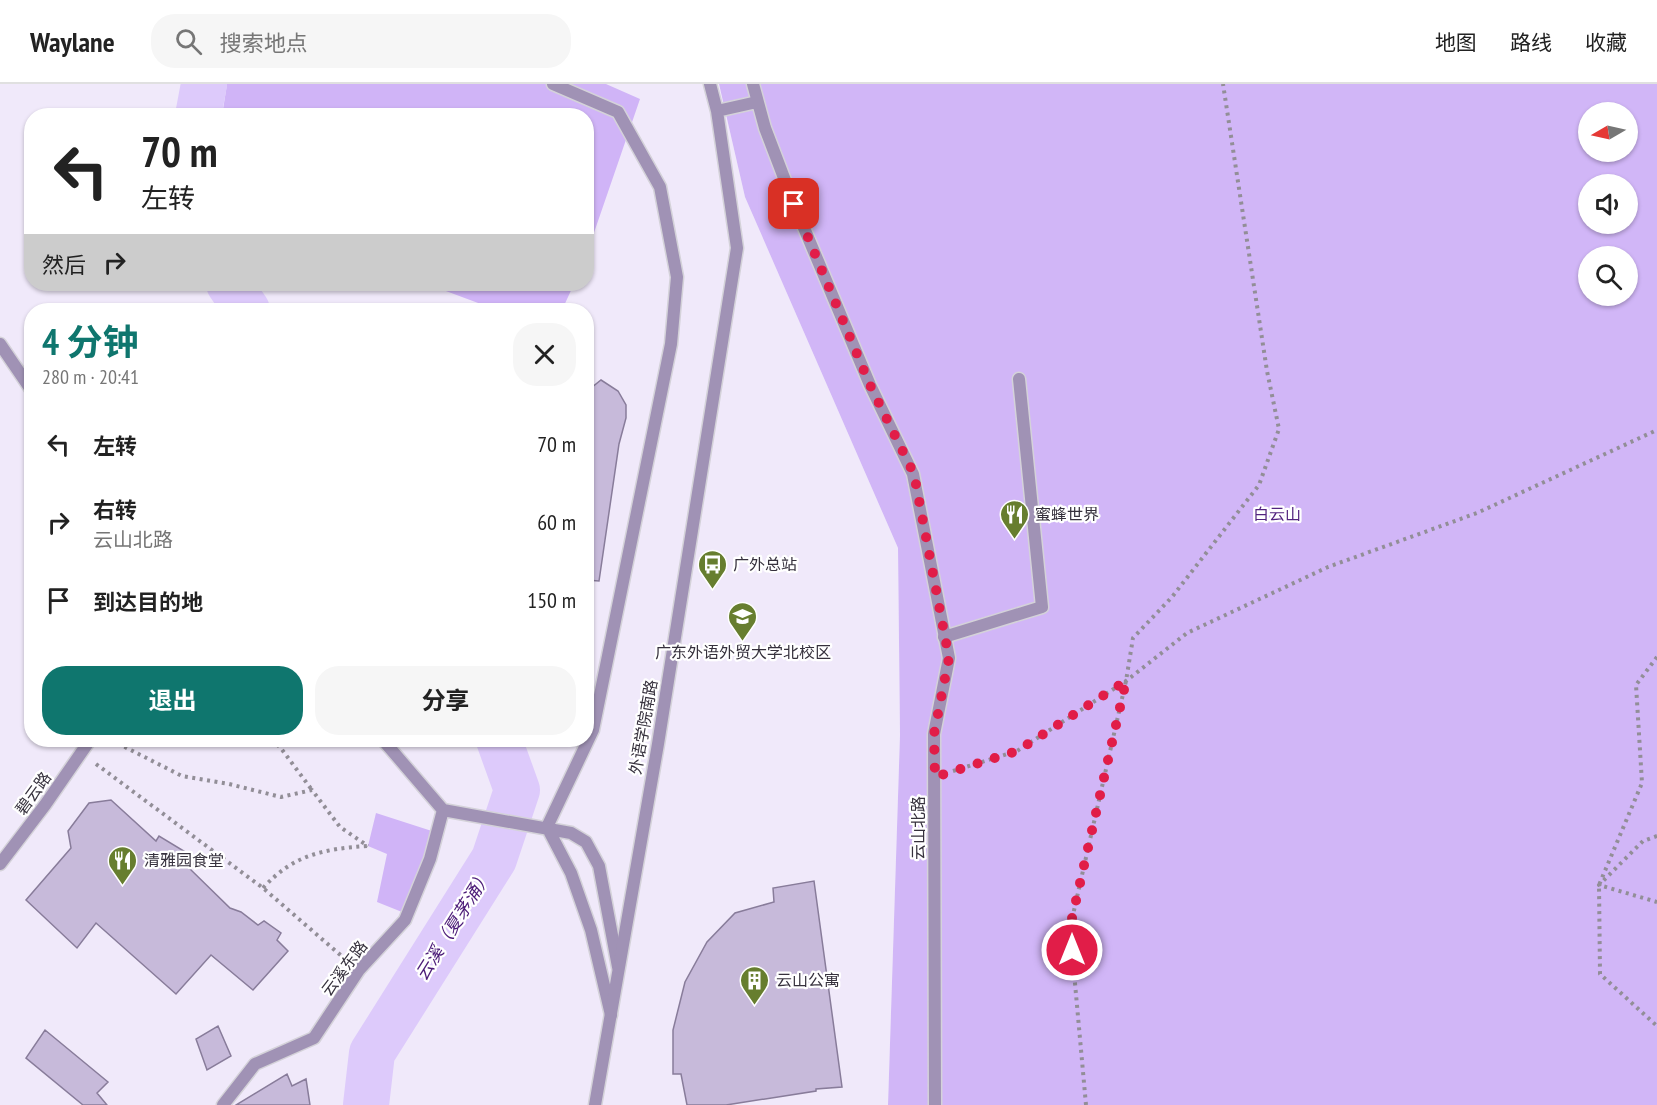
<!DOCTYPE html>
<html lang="zh">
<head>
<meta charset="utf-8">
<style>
	body { margin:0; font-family:"PT Sans Narrow","Noto Sans SC",sans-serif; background:#f6f6f6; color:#222; height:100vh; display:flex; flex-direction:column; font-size:22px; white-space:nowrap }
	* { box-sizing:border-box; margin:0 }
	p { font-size:20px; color:#767676 }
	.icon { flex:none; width:33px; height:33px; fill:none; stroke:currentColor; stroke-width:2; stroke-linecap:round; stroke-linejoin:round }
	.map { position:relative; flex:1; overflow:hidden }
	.panel { position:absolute; left:24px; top:219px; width:570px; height:444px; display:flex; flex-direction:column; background:#fff; border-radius:24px; box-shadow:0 2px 4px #0004 }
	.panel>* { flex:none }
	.banner { position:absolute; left:24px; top:24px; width:570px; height:183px; border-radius:24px; box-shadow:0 2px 4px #0004; background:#fff; color:#222; overflow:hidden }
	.needle { width:39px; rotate:261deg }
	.fabs { position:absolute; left:1578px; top:18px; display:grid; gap:12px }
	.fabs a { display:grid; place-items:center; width:60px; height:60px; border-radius:50%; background:#fff; box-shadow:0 2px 4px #0004; font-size:30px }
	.pin { position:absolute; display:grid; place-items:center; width:51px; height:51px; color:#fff; margin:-26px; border-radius:12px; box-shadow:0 3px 9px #0006 }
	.me { position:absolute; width:66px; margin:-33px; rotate:0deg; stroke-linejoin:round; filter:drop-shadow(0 0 4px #0008) }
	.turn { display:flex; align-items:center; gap:21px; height:126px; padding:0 18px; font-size:27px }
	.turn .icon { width:78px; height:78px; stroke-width:2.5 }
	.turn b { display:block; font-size:42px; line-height:51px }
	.then { display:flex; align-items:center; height:57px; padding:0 18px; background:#0003; gap:12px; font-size:22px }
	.round { display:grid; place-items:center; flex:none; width:63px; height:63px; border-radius:24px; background:#f6f6f6 }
	.summary { display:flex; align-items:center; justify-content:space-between; height:102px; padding:0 18px }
	h1 { font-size:36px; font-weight:700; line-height:45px; color:#0f766e }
	.primary-button { display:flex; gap:12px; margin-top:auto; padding:12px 18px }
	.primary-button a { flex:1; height:69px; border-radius:24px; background:#0f766e; color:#fff; font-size:24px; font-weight:700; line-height:69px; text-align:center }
	.primary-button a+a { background:#f6f6f6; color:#222 }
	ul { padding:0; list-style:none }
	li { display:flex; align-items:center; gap:18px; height:78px; padding:0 18px }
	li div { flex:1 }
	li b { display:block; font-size:22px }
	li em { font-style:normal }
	header { display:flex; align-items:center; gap:36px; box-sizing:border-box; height:84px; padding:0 30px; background:#fff; border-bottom:2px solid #e0e0e0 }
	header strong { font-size:28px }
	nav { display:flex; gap:33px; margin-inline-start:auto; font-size:21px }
	.search { width:420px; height:54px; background:#f6f6f6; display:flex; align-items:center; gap:15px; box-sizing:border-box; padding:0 21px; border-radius:24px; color:#767676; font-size:22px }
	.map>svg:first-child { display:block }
	.built { fill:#f0e9fa; fill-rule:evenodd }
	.green { fill:#d0b4f7 }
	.forest { fill:#d1b6f7; fill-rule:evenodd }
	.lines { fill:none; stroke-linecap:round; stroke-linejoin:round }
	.river { stroke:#ddcafb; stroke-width:46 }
	.building { fill:#c7bada; stroke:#887c9a; stroke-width:1.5 }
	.service-casing { stroke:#d4d2d9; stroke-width:15 }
	.pedestrian-casing { stroke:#d4d2d9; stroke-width:15 }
	.minor-casing { stroke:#d4d2d9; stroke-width:15 }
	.path { stroke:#928e97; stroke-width:4; stroke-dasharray:3 4.5; stroke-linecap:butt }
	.service { stroke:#a092b5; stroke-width:12 }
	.pedestrian { stroke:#a092b5; stroke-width:12 }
	.minor { stroke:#a092b5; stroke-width:12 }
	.route { stroke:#e11d48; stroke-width:10; stroke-dasharray:0 18 }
	.labels { text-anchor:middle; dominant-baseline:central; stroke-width:4.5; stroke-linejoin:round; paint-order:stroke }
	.poi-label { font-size:16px; fill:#36313d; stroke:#fff; text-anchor:start }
	.park-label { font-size:16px; fill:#52237f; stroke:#fff }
	.street-label { font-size:16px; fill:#36313d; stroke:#fff }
	.water-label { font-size:18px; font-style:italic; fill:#4c1c78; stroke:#fff }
</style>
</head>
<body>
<header>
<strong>Waylane</strong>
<div class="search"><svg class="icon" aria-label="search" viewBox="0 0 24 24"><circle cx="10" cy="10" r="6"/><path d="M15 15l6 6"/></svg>搜索地点</div>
<nav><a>地图</a><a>路线</a><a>收藏</a></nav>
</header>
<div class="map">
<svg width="1657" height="1021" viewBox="0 0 1657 1021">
	<rect width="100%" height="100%" fill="#f7f5fb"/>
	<path class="built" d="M0 0H719L745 113 898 464 900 651 888 1021H0ZM32 32H586V200H32ZM32 226H586V656H32Z"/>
	<path class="green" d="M227 0H606L640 15 587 169 586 32H222Z
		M427 200H574L562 226H497Z
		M376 729 438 749 407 830 377 818 387 770 368 762Z"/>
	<path class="forest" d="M719 0H1657V1021H888L900 651 898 464 745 113ZM1588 28H1628V68H1588ZM1588 100H1628V140H1588ZM1588 172H1628V212H1588Z"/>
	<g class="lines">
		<path class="river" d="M198 32 204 0
			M229 200 247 226
			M366 1021 372 969 494 775 517 706 499 656"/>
	</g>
	<path class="building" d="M601 296 618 307 626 321V334L619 360 599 497 586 496V308Z
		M111 716 156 757 159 752 197 775 190 785 230 824 241 828 258 841 264 837 281 849 277 856 288 867 253 906 211 871 176 910 96 839 77 864 26 816 71 764 68 747 89 719Z
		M814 797 842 1003 816 1005V1007L726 1021H687L681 990H673V946L685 898 707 858 735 829 774 818 773 804Z
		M218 942 231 972 207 986 196 955Z
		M45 946 108 998 97 1009 107 1021H83L26 974Z
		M287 990 292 1002 306 995 310 1021H236Z"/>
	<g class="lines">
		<defs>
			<path id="service" d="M0 260 32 307
				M383 656 443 726 571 749 586 758 599 782 618 883
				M547 743 593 646 671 260 677 193 660 103 618 28 553 0
				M547 743 571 789 591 846 611 931
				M0 780 45 721 90 656
				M223 1021 255 980 314 954 359 886 405 836 430 775 443 726"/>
			<path id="pedestrian" d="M944 553 1042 523 1019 295"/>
			<path id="minor" d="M753 0 765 44 794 120 870 301 913 390 949 574 934 650 935 1021
				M717 27 757 18
				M595 1021 658 660 737 164 717 27 710 0"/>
		</defs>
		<use href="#service" class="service-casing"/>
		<use href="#pedestrian" class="pedestrian-casing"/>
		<use href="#minor" class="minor-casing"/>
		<path class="path" d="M1657 573 1636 601 1642 699 1599 801 1600 890 1657 942
			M111 656 182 692 229 700 281 713 312 706 340 743 368 762
			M271 656 280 663 312 706
			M96 680 263 804 345 875
			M953 687 1017 667 1126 597 1187 549 1328 483 1477 429 1657 346
			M1657 752 1643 757 1599 801 1657 818
			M263 804C293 771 323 765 367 762
			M1086 1021 1070 844 1126 597 1133 554 1172 513 1259 401 1279 345 1267 287 1223 0"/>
		<use href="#service" class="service"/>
		<use href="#pedestrian" class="pedestrian"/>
		<use href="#minor" class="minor"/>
	</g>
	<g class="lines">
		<path class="route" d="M794 120 870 301 914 390 949 574 934 650 935 693 1017 667 1126 597 1070 843 1072 866"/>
	</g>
	<defs>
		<symbol id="restaurant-pin" viewBox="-11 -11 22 30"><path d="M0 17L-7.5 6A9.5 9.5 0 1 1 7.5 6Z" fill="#677e2f" stroke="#fff"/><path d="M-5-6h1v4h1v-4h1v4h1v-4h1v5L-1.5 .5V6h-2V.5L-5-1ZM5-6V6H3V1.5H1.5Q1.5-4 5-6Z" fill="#fff"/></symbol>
		<symbol id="bus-pin" viewBox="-11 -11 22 30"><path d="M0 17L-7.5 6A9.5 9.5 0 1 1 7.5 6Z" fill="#677e2f" stroke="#fff"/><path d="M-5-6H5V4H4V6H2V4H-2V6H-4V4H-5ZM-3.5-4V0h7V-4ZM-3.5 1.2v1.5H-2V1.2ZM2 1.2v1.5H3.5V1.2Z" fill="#fff"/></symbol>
		<symbol id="university-pin" viewBox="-11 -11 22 30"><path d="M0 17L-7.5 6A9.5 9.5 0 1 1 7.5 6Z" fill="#677e2f" stroke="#fff"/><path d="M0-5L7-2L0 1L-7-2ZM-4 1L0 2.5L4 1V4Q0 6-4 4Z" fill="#fff"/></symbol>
		<symbol id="building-pin" viewBox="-11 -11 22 30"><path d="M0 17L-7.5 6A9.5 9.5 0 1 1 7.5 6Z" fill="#677e2f" stroke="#fff"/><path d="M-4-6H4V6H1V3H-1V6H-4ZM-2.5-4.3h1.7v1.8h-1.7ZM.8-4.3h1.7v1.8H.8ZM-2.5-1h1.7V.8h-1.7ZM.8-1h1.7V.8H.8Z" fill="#fff"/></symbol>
	</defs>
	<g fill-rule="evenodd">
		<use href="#restaurant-pin" x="998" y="414" width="33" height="45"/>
		<use href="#bus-pin" x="696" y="464" width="33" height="45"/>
		<use href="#university-pin" x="726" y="516" width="33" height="45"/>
		<use href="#restaurant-pin" x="106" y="760" width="33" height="45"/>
		<use href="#building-pin" x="738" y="880" width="33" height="45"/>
	</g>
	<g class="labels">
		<g class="poi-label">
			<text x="1035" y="430">蜜蜂世界</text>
			<text x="733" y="480">广外总站</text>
			<text x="743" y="568" text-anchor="middle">广东外语外贸大学北校区</text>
			<text x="144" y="776">清雅园食堂</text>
			<text x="776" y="896">云山公寓</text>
		</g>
		<g class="park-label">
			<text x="1277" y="430">白云山</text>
		</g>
		<g class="street-label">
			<text transform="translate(643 643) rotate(-80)">外语学院南路</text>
			<text transform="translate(33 709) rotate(-54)">碧云路</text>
			<text transform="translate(918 744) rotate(-90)">云山北路</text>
			<text transform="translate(344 884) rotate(-53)">云溪东路</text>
		</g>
		<g class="water-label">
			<text transform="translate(453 841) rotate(-58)">云溪（夏茅涌）</text>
		</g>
	</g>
</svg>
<div class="fabs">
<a><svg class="needle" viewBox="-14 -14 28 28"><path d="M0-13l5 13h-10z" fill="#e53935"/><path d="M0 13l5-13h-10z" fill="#767676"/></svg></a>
<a><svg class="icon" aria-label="sound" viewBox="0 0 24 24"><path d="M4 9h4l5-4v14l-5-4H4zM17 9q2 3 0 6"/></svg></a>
<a><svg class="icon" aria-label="search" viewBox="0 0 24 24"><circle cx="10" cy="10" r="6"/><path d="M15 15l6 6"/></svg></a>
</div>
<div class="pin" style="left:794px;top:120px;background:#d93025"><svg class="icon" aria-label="arrive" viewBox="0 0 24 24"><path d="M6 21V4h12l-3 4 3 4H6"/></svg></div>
<svg class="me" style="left:1072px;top:866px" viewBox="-20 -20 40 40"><circle r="17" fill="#e11d48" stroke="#fff" stroke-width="3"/><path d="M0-11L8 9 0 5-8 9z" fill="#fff"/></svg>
<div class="banner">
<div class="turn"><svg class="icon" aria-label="left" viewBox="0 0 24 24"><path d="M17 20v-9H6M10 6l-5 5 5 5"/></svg><div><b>70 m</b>左转</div></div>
<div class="then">然后<svg class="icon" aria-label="right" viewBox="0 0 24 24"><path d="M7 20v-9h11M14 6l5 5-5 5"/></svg></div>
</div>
<section class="panel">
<div class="summary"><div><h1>4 分钟</h1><p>280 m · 20:41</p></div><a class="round"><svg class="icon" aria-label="close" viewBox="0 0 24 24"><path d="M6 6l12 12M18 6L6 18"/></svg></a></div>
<ul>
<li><svg class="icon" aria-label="left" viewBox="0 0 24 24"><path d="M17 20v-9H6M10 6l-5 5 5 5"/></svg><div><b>左转</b></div><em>70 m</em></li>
<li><svg class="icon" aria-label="right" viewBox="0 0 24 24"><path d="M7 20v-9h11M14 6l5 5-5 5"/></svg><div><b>右转</b><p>云山北路</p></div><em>60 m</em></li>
<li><svg class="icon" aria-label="arrive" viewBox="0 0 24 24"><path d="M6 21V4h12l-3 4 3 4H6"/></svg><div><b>到达目的地</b></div><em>150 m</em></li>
</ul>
<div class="primary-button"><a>退出</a><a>分享</a></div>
</section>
</div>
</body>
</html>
